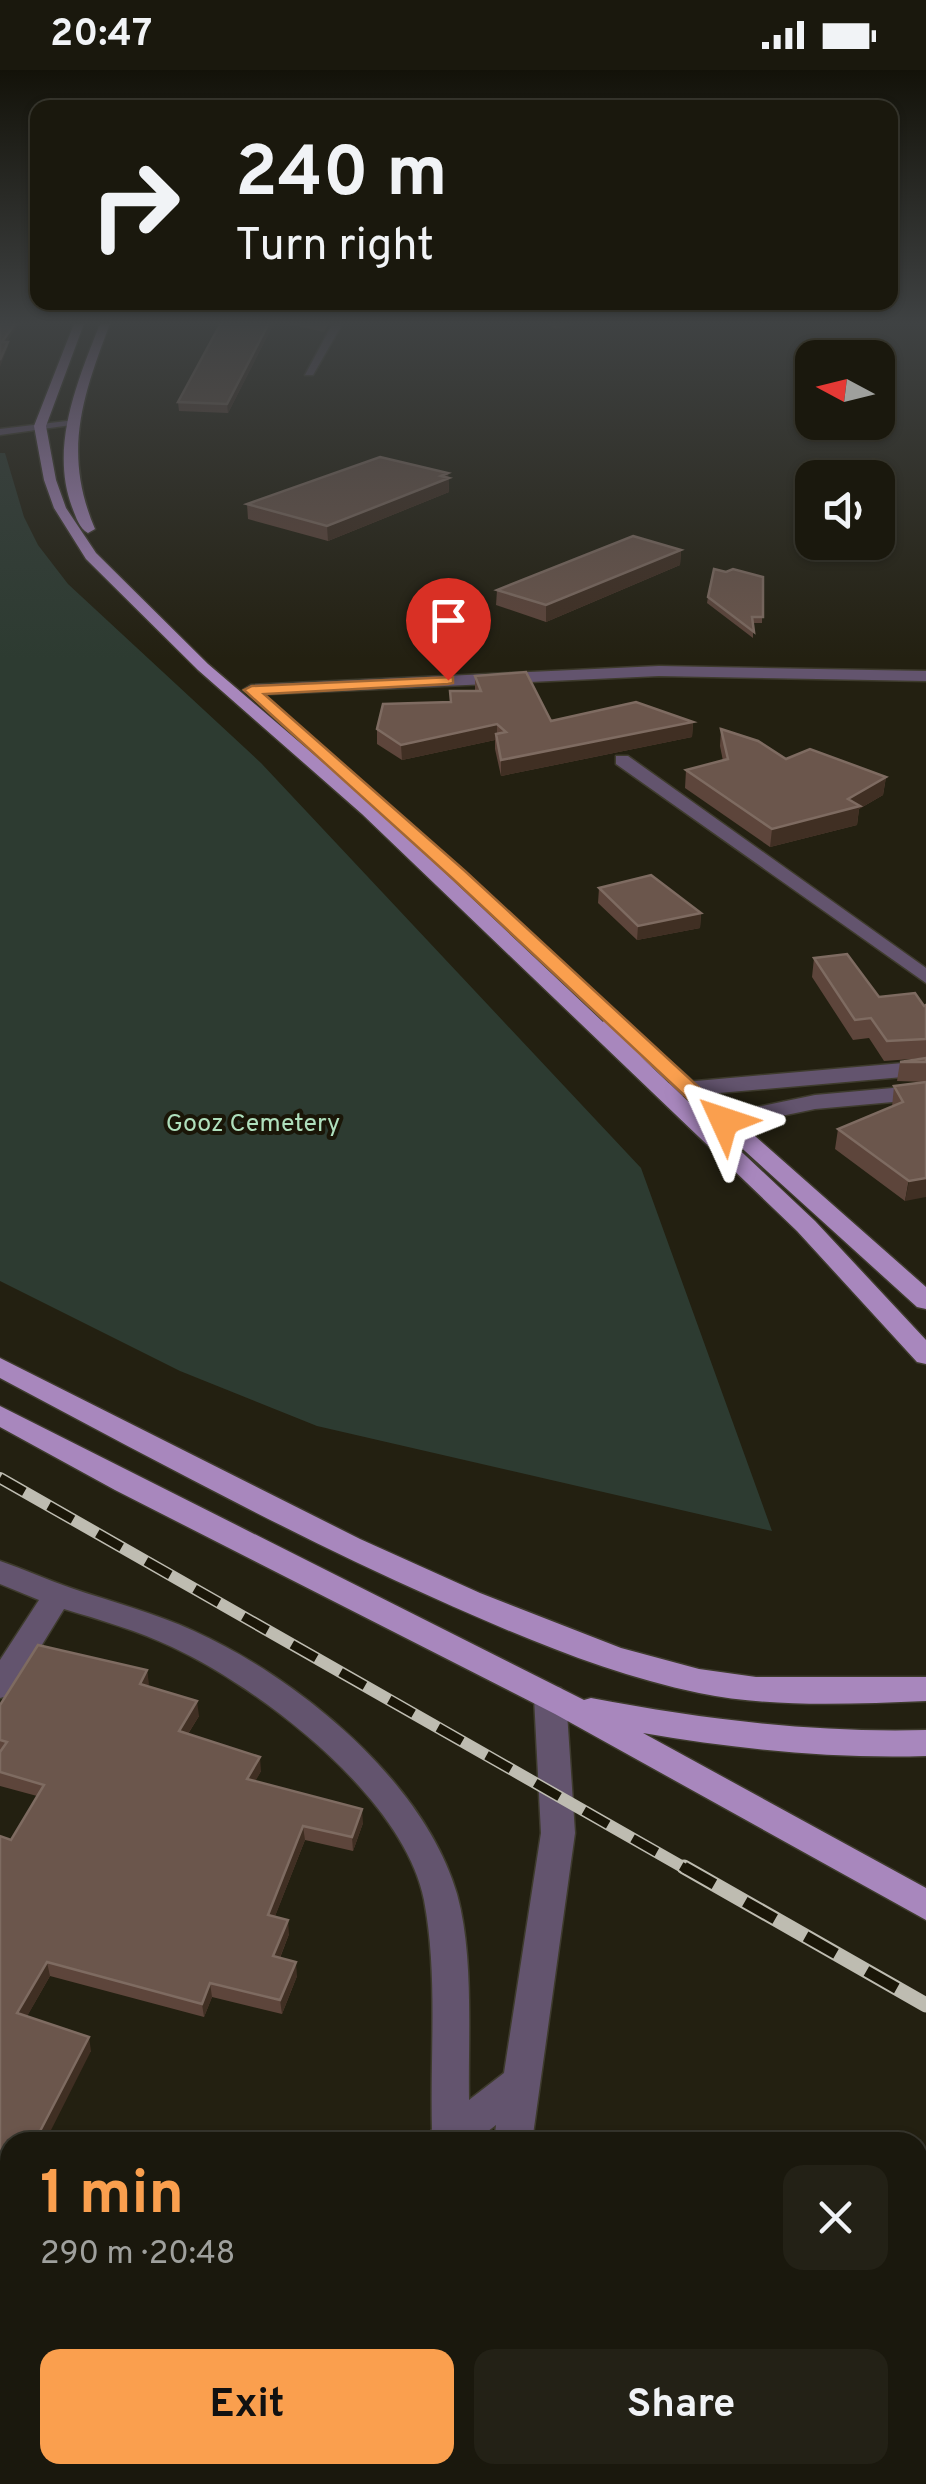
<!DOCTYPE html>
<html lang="en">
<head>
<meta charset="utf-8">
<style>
	body { margin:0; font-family:Overpass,sans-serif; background:#232116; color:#f1f3f6; height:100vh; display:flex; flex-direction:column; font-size:38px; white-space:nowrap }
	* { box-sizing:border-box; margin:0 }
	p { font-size:32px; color:#9fa09d }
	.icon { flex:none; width:55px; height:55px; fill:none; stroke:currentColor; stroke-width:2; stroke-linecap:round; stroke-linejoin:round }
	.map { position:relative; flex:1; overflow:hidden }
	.details { position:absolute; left:0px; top:2062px; width:928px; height:352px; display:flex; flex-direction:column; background:#1a180d; border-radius:30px 30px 0 0; box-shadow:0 2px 8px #0004,0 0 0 2px #38372e }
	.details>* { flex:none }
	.hud { position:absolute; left:30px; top:30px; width:868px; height:210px; border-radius:20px; box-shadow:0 2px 8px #0004,0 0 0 2px #38372e; background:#1a180d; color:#f1f3f6; overflow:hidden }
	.needle { width:65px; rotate:277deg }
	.tools { position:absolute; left:795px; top:270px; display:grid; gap:20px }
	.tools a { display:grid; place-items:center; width:100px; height:100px; border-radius:20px; background:#1a180d; box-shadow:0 2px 8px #0004,0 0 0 2px #38372e; font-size:50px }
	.pin { position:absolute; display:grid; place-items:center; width:85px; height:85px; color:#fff; margin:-102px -42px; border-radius:50% 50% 50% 0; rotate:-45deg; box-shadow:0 0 10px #0007 }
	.pin .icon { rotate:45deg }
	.me { position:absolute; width:110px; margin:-55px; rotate:312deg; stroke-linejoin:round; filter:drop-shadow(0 0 8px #0008) }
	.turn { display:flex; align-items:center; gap:35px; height:210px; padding:0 40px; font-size:45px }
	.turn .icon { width:130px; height:130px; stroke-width:2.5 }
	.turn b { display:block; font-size:70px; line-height:85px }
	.round { display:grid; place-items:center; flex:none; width:105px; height:105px; border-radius:20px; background:#232116 }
	.summary { display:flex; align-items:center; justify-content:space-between; height:170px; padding:0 40px }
	h1 { font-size:60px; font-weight:700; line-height:75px; color:#fa9f4e }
	.primary-button { display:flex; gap:20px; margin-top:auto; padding:20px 40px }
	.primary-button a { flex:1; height:115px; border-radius:20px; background:#fa9f4e; color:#111; font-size:40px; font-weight:700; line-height:115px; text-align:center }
	.primary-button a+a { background:#232116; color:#f1f3f6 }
	.status { display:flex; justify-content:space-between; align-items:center; height:70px; padding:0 50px; background:#1a180d; direction:ltr }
	.status svg { height:28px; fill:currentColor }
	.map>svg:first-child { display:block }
	.green { fill:#2d3b31 }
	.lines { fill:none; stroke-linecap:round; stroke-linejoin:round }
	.minor-casing { stroke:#3e3b2d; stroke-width:3 }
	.major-casing { stroke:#3e3b2d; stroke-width:3 }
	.minor { fill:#63546e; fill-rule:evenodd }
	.major { fill:#a887bd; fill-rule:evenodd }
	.rail-far1-casing { stroke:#bebcb1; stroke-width:12 }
	.rail-casing { stroke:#bebcb1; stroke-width:15 }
	.rail-far1 { stroke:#1a1608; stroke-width:9; stroke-dasharray:28; stroke-linecap:butt }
	.rail { stroke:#1a1608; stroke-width:11; stroke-dasharray:35; stroke-linecap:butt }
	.wall { fill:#5d453b }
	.shaded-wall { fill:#402f23 }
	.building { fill:#6b564c; stroke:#7e6b61; stroke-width:2.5 }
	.route { fill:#fa9f4e; stroke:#a26733; stroke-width:2.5 }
	.labels { text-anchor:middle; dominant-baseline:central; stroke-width:8; stroke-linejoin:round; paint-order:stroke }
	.park-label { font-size:25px; fill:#afe0bd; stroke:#1a1608 }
</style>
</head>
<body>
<div class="status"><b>20:47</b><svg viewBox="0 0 49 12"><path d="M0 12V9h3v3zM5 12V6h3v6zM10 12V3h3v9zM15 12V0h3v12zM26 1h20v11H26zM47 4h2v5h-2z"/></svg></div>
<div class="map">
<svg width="926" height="2414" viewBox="0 0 926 2414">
	<rect width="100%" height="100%" fill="#232011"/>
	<path class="green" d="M0 383H5L24 447 38 475 68 514 261 693 641 1098 772 1461 317 1356 180 1301 0 1211Z"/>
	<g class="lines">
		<defs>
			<path id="minor" d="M334 251H344L313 305H305Z
				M75 350 71 355 0 365V359Z
				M659 596 926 601V611L659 606 251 625 243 620 251 615Z
				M616 686H628L926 898V913L616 694Z
				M926 991V1005L662 1028 651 1021 662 1014Z
				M926 1015V1029L815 1039 699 1063 688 1056 699 1049 815 1025Z
				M0 1491C24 1499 47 1510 71 1518 112 1532 155 1543 194 1561 298 1608 424 1711 457 1824 474 1885 468 1966 469 2030L504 2003 541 1763 534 1627 539 1618 550 1615 561 1618 566 1627 575 1763 532 2072H494L496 2055 474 2072H426L432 2059C430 1984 438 1904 424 1830 404 1728 262 1619 172 1577 138 1561 101 1550 64 1539L11 1625 0 1628V1590L39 1530 0 1514Z
				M276 2405H320L317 2414H273Z
				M435 2405H479L477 2414H433Z"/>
			<path id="major" d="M75 251H85L46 356 56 410 66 438 96 483 208 594 374 736 603 952 606 947H620L926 1217V1239L917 1237 640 986 815 1151 926 1270V1294L917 1292 797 1161 362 744 198 600 86 489 54 438 44 410 34 356Z
				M101 251H111C83 325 62 382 95 459L88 463C79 458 76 447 72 437 49 375 79 308 101 251Z
				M0 1288 360 1469 480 1523 621 1578 699 1599 756 1607H926V1631C850 1634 773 1638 699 1623 607 1604 519 1566 434 1528 286 1462 143 1384 0 1308Z
				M0 1336 584 1630 591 1628C702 1649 812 1663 926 1660V1686C831 1689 737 1679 643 1663L926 1818V1850L555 1644 115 1420 0 1357Z"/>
		</defs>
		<use href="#minor" class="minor-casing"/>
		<use href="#major" class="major-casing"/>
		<use href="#minor" class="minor"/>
		<use href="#major" class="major"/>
		<defs>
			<path id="rail-far1" d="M0 1408 688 1800"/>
			<path id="rail" d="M684 1797 926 1935"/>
		</defs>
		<use href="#rail-far1" class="rail-far1-casing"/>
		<use href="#rail" class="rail-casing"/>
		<use href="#rail-far1" class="rail-far1"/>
		<use href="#rail" class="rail"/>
	</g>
	<path class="wall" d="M222 251H330L324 262 275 251 228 343 179 341 178 332Z
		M543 251H585L556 259Z
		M448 403 449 422 328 471 248 449 247 434Z
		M681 480 680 495 546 552 496 535 497 520Z
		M726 502 763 507 762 553H753V568L707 533 708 527Z
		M475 606 551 651 693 652 692 667 501 706 495 679V670L402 690 377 674V659L450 632 475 621Z
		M721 659 786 689 886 707 883 725 859 739 857 755 770 777 685 718 686 700 723 691 720 676Z
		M599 818 701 843 700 858 637 870 598 833Z
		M814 888 879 927 926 935V988L884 991 869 968 853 970 812 907Z
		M926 988V1012L897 1011 900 992Z
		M926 1012 905 1131 835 1079 838 1059 892 1037 894 1016Z
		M147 1600 148 1616 199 1646 188 1664 261 1701 255 1711 363 1753 353 1781 305 1770 275 1846 289 1864 280 1888 297 1906 282 1944 212 1927 204 1947 50 1906 27 1946 91 1981 10 2072V2258L0 2285V1766L11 1770 37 1726 0 1716V1635Z
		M0 2291 10 2294V2356L0 2353Z"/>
	<path class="shaded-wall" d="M17 251H21L3 278 2 272Z
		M270 251H275L228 343 227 334Z
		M566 251H585L556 259 557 253Z
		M8 272V277L0 297V290Z
		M448 403 449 422 328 471 327 456Z
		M681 480 680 495 546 552V535Z
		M693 652 692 667 501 706V690Z
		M497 654V669L496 664 495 670 402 690 401 675Z
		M886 707 883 725 859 739 857 755 770 777 772 759 848 729Z
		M701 843 700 858 637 870 638 856Z
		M926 1108V1127L905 1131 909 1111Z
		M147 1600 149 1614 142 1628 140 1614Z
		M197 1631 199 1646 181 1675 179 1661Z
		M260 1687 261 1701 249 1723 247 1709Z
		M362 1739 363 1753 353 1781 352 1767Z
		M303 1756 305 1770 270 1859 268 1845Z
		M288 1850 289 1864 275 1900 273 1886Z
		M47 1892 50 1906 21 1957 17 1943Z
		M296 1892 297 1906 282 1944 280 1930Z
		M210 1913 212 1927 204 1947 202 1934Z
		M89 1967 91 1981 45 2072 37 2067Z
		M10 2235V2258L0 2285V2261Z"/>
	<path class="building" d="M0 251H17L2 272H8L0 290Z
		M222 251H270L227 334 178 332Z
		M380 387 448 403 441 406 449 408 327 456 247 434Z
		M633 466 681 480 546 535 497 520Z
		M714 499 726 502 733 499 763 507V547H752L754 562 708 527Z
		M526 602 551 651 636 632 693 652 501 690 496 664 506 662 497 654 401 675 377 659 383 634 451 632 450 621H481L475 606Z
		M721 659 758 671 786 689 810 679 886 707 848 729 860 736 772 759 686 700 728 689Z
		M651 805 701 843 638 856 599 818Z
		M847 884 879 927 915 923 924 936 926 935V969L887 971 871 948 855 950 814 888Z
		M926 988V992H900Z
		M926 1012V1108L909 1111 838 1059 903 1032 894 1016Z
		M38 1575 147 1600 140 1614 197 1631 179 1661 260 1687 247 1709 362 1739 352 1767 303 1756 268 1845 288 1850 273 1886 296 1892 280 1930 210 1913 202 1934 47 1892 17 1943 89 1967 37 2067 61 2072H10V2235L0 2261V1766L11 1770 44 1715 0 1702V1682L7 1672 0 1670V1635Z
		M0 2291 10 2294V2344L0 2341Z"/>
	<linearGradient id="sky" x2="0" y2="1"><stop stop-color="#131209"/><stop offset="0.43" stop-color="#3f4243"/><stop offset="1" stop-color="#3f4243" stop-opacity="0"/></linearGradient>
	<rect width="926" height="589" fill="url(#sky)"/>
	<path class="route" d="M453 607V613L448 614 264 624 465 801 731 1047 734 1051 731 1055H716L453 809 244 620 252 616Z"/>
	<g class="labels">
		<g class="park-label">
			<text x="253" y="1055">Gooz Cemetery</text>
		</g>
	</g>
</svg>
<div class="tools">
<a><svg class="needle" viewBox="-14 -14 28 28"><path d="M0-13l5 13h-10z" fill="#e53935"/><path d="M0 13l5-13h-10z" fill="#9fa09d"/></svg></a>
<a><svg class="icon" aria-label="sound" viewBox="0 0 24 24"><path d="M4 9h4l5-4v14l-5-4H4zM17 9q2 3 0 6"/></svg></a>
</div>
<div class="pin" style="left:448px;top:610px;background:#d93025"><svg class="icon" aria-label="arrive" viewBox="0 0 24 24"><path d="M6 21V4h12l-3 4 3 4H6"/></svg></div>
<svg class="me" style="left:724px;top:1051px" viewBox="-20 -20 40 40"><path d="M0-17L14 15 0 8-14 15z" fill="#fa9f4e" stroke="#fff" stroke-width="4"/></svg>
<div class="hud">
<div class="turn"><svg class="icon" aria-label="right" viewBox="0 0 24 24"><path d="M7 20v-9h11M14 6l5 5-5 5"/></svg><div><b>240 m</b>Turn right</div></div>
</div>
<section class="details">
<div class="summary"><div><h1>1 min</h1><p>290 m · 20:48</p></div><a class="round"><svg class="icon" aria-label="close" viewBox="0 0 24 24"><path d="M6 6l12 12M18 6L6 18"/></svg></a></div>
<div class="primary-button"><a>Exit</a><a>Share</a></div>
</section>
</div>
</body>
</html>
